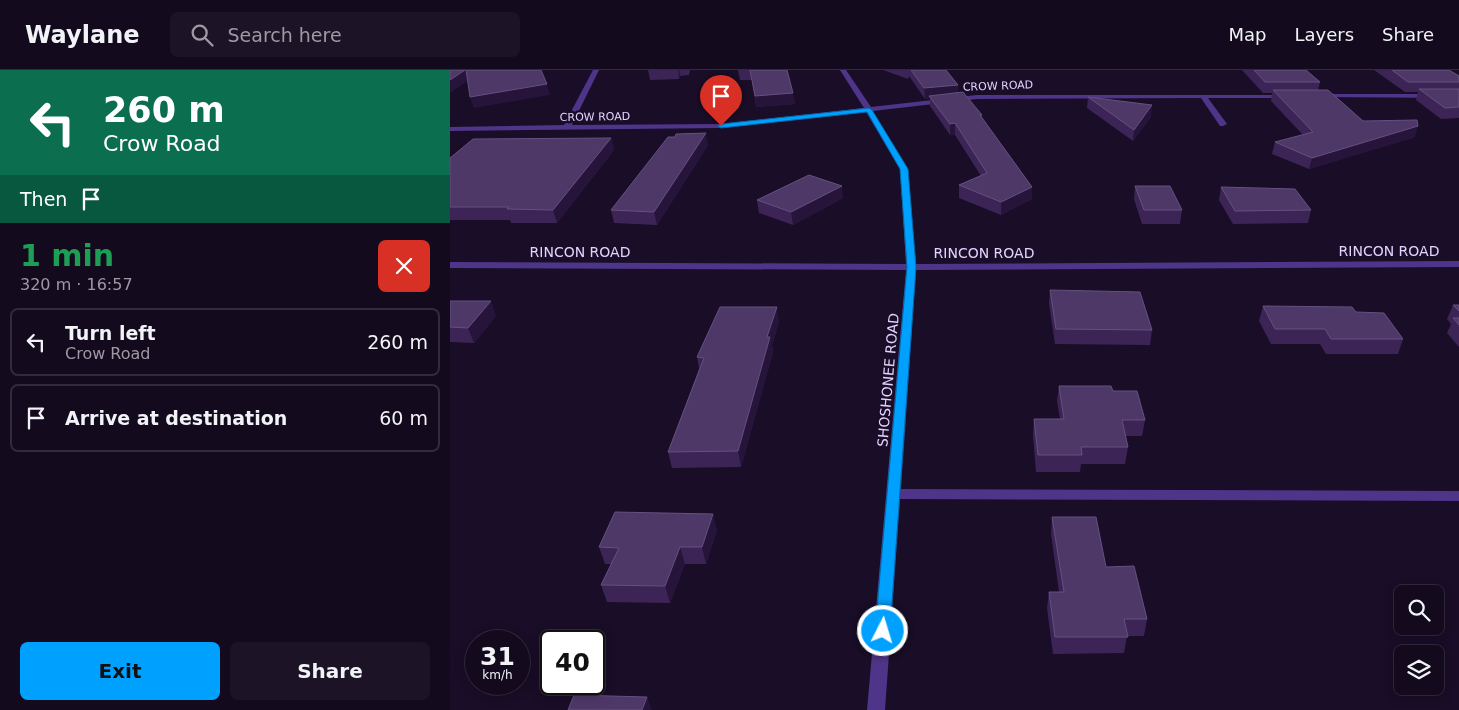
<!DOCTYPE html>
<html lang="en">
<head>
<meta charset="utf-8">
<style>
	body { margin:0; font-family:"DejaVu Sans",sans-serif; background:#1c1326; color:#f1f3f6; height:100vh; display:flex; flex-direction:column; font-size:19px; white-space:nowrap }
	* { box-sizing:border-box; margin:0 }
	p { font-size:16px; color:#9d9aa4 }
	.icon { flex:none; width:28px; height:28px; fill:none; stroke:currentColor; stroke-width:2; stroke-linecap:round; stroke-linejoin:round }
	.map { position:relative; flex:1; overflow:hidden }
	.panel { display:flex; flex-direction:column; background:#130a1d; width:450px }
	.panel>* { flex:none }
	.guide { background:#0b6e4f; color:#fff; overflow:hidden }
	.fabs { position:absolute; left:944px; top:515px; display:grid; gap:10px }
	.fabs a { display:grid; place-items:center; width:50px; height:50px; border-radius:8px; background:#130a1d; box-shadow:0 2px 12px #0003,0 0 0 1px #322b3b; font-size:25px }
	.speed { position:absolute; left:15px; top:560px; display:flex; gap:10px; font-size:25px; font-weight:700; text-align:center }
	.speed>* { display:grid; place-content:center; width:65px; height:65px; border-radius:50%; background:#130a1d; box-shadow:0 2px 12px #0003,0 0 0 1px #322b3b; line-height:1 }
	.speed small { font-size:12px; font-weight:400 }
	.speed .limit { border:2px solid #111; border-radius:8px; background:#fff; color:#111 }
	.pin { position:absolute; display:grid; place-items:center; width:42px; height:42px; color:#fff; margin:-51px -21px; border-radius:50% 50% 50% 0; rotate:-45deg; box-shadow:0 0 5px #0007 }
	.pin .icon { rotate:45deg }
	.me { position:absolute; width:55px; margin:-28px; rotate:5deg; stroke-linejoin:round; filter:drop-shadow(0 0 4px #0008) }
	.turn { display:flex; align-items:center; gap:18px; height:105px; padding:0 20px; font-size:22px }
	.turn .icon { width:65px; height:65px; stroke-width:2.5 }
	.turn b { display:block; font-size:35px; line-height:42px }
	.then { display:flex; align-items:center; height:48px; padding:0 20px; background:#0003; gap:10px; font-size:19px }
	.round { display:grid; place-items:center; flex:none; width:52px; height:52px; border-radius:8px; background:#1c1326 }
	.summary { display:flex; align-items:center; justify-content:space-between; height:85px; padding:0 20px }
	h1 { font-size:30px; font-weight:600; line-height:38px; color:#1e9e55 }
	.cta { display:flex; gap:10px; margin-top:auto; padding:10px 20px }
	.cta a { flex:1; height:58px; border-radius:8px; background:#00a0fe; color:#111; font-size:20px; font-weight:600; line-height:58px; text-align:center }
	.cta a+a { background:#1c1326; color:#f1f3f6 }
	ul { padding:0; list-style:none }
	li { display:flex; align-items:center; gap:15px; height:68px; margin:0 10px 8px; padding:0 10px; border:2px solid #322b3b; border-radius:8px }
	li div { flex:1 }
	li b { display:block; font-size:19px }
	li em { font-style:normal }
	header { display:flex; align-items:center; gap:30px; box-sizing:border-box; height:70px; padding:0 25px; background:#130a1d; border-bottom:1px solid #322b3b }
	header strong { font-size:24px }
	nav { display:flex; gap:28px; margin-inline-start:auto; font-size:18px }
	.search { width:350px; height:45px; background:#1c1326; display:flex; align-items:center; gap:12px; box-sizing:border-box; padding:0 18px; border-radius:8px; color:#9d9aa4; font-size:19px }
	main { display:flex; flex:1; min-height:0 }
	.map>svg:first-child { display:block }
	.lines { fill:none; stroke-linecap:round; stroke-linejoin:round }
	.minor { fill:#4f3589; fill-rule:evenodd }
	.wall { fill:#3c2556 }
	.shaded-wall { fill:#26143b }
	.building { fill:#4e3868; stroke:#655080 }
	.route { fill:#00a0fe; stroke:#0068a5 }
	.labels { text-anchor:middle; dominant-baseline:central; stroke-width:5; stroke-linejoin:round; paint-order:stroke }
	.far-street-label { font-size:11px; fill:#e4d3ff; stroke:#190d27 }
	.street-label { font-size:14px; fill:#e4d3ff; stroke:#190d27 }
</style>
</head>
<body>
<header>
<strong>Waylane</strong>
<div class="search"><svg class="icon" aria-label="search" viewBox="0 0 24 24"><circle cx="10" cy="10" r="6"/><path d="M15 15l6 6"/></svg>Search here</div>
<nav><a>Map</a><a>Layers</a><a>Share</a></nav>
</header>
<main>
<section class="panel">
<div class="guide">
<div class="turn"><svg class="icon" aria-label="left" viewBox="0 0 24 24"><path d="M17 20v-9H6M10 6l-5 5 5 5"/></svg><div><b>260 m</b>Crow Road</div></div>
<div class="then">Then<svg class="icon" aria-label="arrive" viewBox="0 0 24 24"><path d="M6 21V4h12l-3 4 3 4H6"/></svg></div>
</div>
<div class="summary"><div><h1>1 min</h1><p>320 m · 16:57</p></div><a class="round" style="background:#d93025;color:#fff"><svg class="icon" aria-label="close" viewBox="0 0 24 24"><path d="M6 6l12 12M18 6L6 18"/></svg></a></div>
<ul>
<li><svg class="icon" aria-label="left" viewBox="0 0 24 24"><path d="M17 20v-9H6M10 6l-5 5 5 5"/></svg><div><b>Turn left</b><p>Crow Road</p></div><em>260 m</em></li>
<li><svg class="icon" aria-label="arrive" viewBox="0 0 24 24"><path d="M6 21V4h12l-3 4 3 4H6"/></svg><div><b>Arrive at destination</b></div><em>60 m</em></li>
</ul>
<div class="cta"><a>Exit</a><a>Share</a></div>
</section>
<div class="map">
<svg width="1009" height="640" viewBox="0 0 1009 640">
	<rect width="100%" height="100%" fill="#190d27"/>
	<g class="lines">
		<path class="minor" d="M143 0H149L122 55 271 54 414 38 390 0H396L421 37 527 25H840L841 26 838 28H758L777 54 773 56H770L751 28 527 29 423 41 458 99 466 194 1009 191V197L466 200 451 419 1009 421V431L450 429 435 640H417L456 200 0 198V192L456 194 450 99 416 42 271 58 0 61V57L114 55Z
			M868 24H1009V28L866 27 865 26Z"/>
	</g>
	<path class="wall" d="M198 0H240L239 5 230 6 229 9 200 10Z
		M288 0H337L345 34 306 37 302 10H290Z
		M433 0H496L508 15V22L532 45V48L582 117V129L551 145 509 128V115L531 106 505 65H500L480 36V28L475 29 459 6 458 9Z
		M792 0H856L870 12 868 20 913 51 965 67 859 99 822 84 825 72 853 65 821 31 822 23H813Z
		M924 0H999L1009 6V48L991 49 966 30 968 22H955Z
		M638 27 701 47 683 71 637 38Z
		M225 67 258 75 207 155 164 153 161 140Z
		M161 68 164 80 107 153H61L60 150H0V88Z
		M685 116 732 140 730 154H692L684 129Z
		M771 117 861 140 858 153 783 154 769 130Z
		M393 128 343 155 309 143 307 130Z
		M600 220 702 260 700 275 605 274 599 234Z
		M0 231 46 246 24 273 0 272Z
		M1003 235H1009V277L997 263 1001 254 997 249Z
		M813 236 906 242 953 269 948 284H876L870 274H821L809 251Z
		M329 252 322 275 323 282 291 397 222 398 218 382 249 299 247 287Z
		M609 316 663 321 695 350 692 366H675L678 377 675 394H631L630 402H586L583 365 584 349H610L607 331Z
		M602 447 656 497 697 549 694 566H677L674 583 603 584 597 538 599 522H609L601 464Z
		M267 460 256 494H235L220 533 157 532 151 515 161 494H155L149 477Z"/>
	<path class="shaded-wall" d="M15 0H16L19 10 0 23V10Z
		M228 0H229L230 6 229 9Z
		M97 14 100 25 24 38 20 27Z
		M508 15V25L479 26 480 28 475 29 474 18Z
		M343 23 345 34 306 37 305 26Z
		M702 35 701 47 683 71 684 60Z
		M505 53V65H500V54Z
		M968 56 965 67 859 99 862 88Z
		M256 63 258 75 207 155 204 142Z
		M161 68 164 80 107 153 103 140Z
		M392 116 393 128 343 155 341 142Z
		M582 117V129L551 145V132Z
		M41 231 46 246 24 273 18 258Z
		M327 237 329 252 322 275 323 282 291 397 288 381 317 267Z
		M263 444 267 460 256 494 252 477Z
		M230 477 235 494 220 533 215 516Z
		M197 627 202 640H192Z"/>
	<path class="building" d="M0 0H15L0 10Z
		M16 0H91L97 14 20 27Z
		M300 0H337L343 23 305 26Z
		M461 0H496L508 15 474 18Z
		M804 0H856L870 12H815Z
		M942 0H999L1009 6V12H958Z
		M969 19H1009V37L995 38Z
		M823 20H878L913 51 967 50 968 56 862 88 825 72 863 62Z
		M513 22 532 45H530L582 117 551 132 509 115 537 103 505 53 500 54 479 26Z
		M638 27 702 35 684 60Z
		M256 63 204 142 161 140 218 67H225L226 64Z
		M161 68 103 140 57 139 59 137H0V88L23 69Z
		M359 105 392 116 341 142 307 130Z
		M685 116H720L732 140H694Z
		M771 117 845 119 861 140 785 141Z
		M600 220 690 222 702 260 606 259Z
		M0 231H41L18 258 0 257Z
		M1003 235H1009V241Z
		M813 236 902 237 906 242 934 243 953 269H881L875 259H825Z
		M270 237H327L317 267H320L288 381 218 382 254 288 247 287Z
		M1003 248H1009V255Z
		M609 316H661L663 321H687L695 350H672L678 377H631L632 385H588L584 349H614Z
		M165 442 263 444 252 477H230L215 516 151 515 169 478 149 477Z
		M602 447H646L656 497 684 496 697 549H674L678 567H605L599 522H614Z
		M124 625 197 627 192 640H118Z"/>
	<path class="route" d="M419 38 422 40 458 99 466 197 440 561 438 566 433 568 427 566 425 561 457 197 450 99 417 42 271 58 267 56 271 54Z"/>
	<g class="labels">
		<g class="far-street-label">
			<text transform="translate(548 16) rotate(-2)">CROW ROAD</text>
			<text transform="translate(145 47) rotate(-1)">CROW ROAD</text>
		</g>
		<g class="street-label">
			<text x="939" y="181">RINCON ROAD</text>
			<text x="130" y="182">RINCON ROAD</text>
			<text x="534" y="183">RINCON ROAD</text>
			<text transform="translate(438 310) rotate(-85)">SHOSHONEE ROAD</text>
		</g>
	</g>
</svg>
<div class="fabs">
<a><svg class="icon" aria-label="search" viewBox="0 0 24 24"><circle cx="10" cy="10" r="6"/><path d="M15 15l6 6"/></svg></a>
<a><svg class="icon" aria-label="layers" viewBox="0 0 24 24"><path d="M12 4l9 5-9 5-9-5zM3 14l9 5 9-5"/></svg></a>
</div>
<div class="speed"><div>31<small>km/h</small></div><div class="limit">40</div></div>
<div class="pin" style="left:271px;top:56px;background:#d93025"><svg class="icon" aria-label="arrive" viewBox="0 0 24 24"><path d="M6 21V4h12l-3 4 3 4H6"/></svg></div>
<svg class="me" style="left:433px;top:561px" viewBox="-20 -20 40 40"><circle r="17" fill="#00a0fe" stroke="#fff" stroke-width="3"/><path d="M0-11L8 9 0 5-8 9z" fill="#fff"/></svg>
</div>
</main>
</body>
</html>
